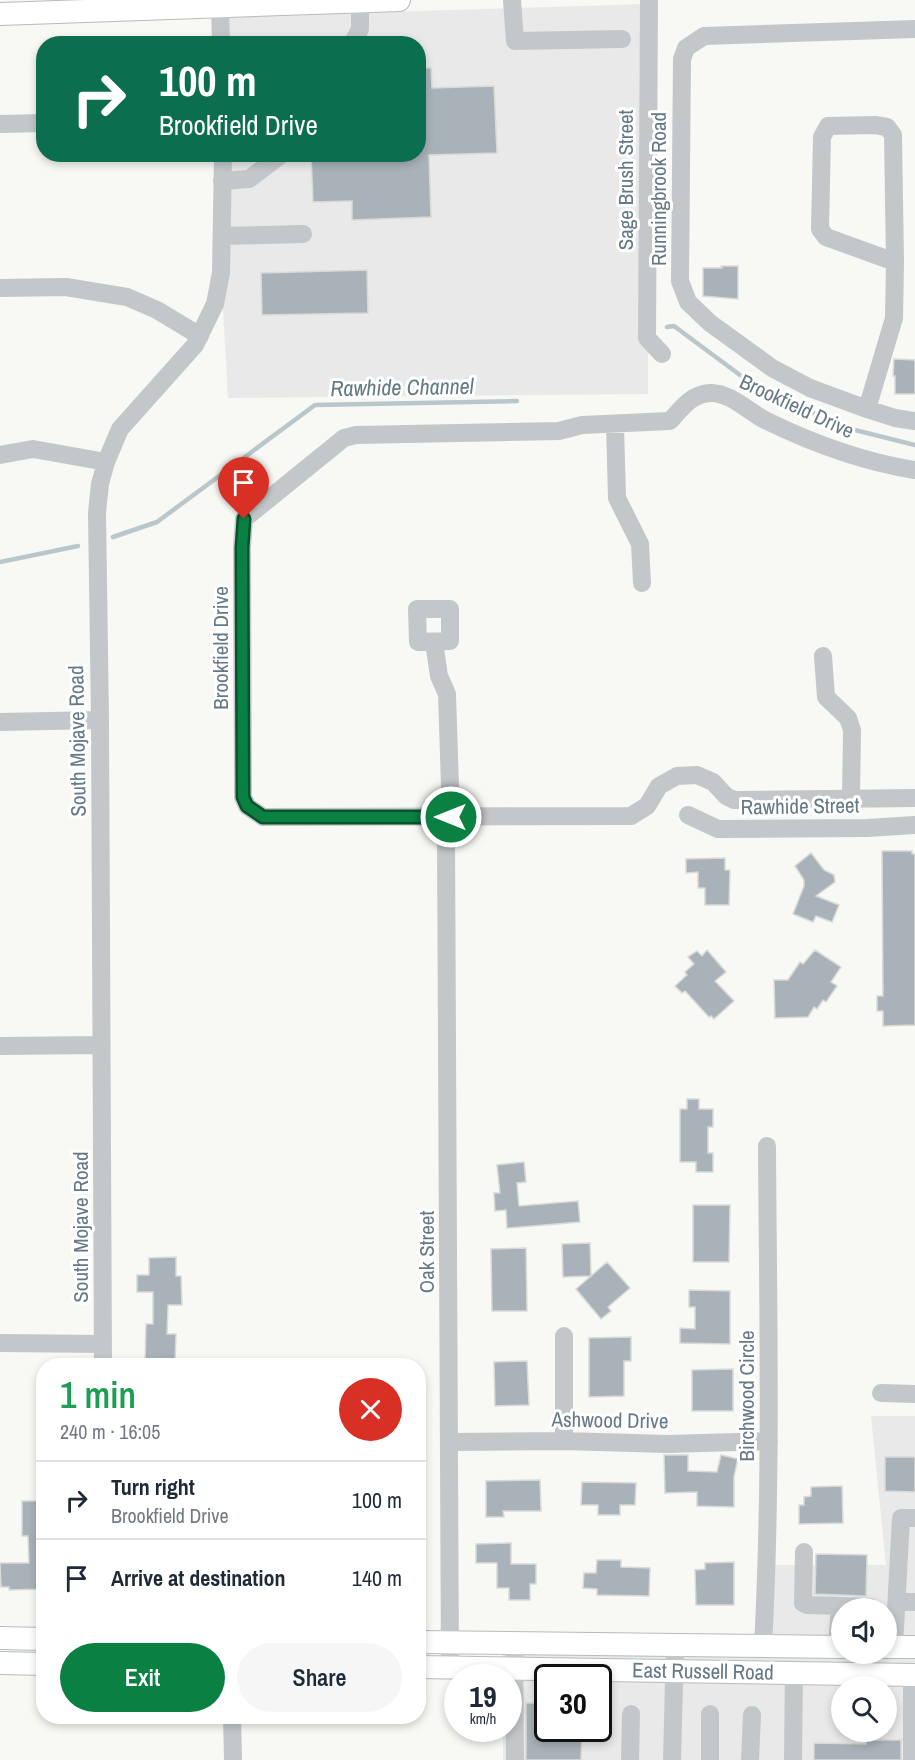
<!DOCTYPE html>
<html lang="en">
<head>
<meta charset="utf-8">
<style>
	body { margin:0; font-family:"Archivo Narrow",sans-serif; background:#f6f6f7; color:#1f2937; height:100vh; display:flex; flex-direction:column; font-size:22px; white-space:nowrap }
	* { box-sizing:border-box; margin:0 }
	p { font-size:20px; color:#747a83 }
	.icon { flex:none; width:33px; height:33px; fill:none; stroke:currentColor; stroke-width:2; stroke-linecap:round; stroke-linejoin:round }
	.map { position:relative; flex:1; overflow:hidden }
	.details { position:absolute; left:36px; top:1358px; width:390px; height:366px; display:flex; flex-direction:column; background:#fff; border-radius:24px; box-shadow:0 3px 9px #0003 }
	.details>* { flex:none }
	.guide { position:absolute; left:36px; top:36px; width:390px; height:126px; border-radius:24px; box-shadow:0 3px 9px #0003; background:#0b6e4f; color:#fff; overflow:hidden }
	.buttons { position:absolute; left:831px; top:1598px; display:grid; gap:12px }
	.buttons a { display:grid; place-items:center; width:66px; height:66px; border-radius:50%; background:#fff; box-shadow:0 3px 9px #0003; font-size:30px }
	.speed { position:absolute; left:444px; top:1664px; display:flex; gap:12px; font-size:30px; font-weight:700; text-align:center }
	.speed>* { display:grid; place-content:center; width:78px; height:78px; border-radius:50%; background:#fff; box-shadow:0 3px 9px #0003; line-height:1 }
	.speed small { font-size:15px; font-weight:400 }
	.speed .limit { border:3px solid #111; border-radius:9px; background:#fff; color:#111 }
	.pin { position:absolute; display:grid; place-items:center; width:51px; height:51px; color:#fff; margin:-62px -26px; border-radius:50% 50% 50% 0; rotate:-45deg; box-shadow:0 0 6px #0007 }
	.pin .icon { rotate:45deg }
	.me { position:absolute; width:66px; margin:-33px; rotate:270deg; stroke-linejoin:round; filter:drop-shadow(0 0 4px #0008) }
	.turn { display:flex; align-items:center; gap:21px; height:126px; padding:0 24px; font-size:27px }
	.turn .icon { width:78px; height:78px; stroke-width:2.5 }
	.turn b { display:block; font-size:42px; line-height:51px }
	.round { display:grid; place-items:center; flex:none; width:63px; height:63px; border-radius:32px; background:#f6f6f7 }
	.headline { display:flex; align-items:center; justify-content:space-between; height:102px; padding:0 24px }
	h1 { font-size:36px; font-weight:600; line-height:45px; color:#1e9e55 }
	.button { display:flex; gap:12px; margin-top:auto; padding:12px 24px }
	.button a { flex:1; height:69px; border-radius:36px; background:#0b8043; color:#fff; font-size:24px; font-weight:600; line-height:69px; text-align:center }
	.button a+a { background:#f6f6f7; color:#1f2937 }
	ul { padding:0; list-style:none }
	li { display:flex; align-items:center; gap:18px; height:78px; padding:0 24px; border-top:2px solid #e0e1e3 }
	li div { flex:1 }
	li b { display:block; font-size:22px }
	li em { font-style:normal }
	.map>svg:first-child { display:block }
	.built { fill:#e8e9e8; fill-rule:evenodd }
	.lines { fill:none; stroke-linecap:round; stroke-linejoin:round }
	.stream { stroke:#b9c6ca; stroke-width:4.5 }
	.building { fill:#a9b2b8; stroke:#d9d9d7; stroke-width:1.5 }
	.major-casing { stroke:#b6bbbe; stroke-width:24 }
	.minor { stroke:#c3c7ca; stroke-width:18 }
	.major { stroke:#fff; stroke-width:22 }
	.route-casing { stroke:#07532c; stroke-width:15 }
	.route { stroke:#0b8043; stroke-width:10 }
	.labels { text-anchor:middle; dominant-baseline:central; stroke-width:6; stroke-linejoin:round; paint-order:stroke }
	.street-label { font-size:21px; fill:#667986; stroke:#fff }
	.water-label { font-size:22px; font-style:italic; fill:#637a82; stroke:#fff }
</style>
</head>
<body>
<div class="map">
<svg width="915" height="1760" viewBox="0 0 915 1760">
	<rect width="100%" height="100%" fill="#f8f8f5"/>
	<path class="built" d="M648 4V394L228 398 221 273 223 155 418 154V44L223 43V17Z
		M871 1416H915V1760H503V1728H508V1677H502V1643L763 1646 767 1565H886ZM842 1608H886V1653H842ZM548 1677H598V1728H548ZM842 1686H886V1731H842Z"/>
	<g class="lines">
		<path class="stream" d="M667 327 674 326 744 378 777 397 847 428 915 445
			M113 537 157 522 315 405 517 401
			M0 562 78 546"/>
	</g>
	<path class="building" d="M418 68H431L432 88 494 86 497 153 429 155 431 217 352 220V201L313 202 311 154H418Z
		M721 266H738V299L703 296V268H722Z
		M367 270 368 313 262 315 261 273Z
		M894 359 915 360V394H895V376H893Z
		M882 851H912V854H915V1025L883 1026V1011H877V996H883Z
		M811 853 824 870 834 875 835 882 816 896 839 905 832 922 816 916 813 922 793 914 804 886V880L795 866Z
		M725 858V870H730L729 905H705V888H698V872L686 873V859Z
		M707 950 726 972 715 981 734 1001 714 1019 711 1016 709 1017 685 991 682 993 675 986 687 975 685 972 694 964 688 957 697 951 702 956Z
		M815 950 841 967 831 982 837 986 826 1002 823 1000 817 1009 814 1007 808 1017 775 1018 774 980H788L800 962 803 964Z
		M687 1099H699V1109H713V1127H708V1153H713V1172H696V1162H680V1109H687Z
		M524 1162 526 1182 517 1183 519 1206 578 1201 580 1222 507 1228 506 1210 495 1211 494 1193H500L497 1165Z
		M693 1205H730L729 1262H693Z
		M590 1243 591 1276 563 1277 562 1244Z
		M526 1248 527 1311H492L491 1249Z
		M176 1257V1276H181L182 1305H168L167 1334H176L175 1365H145L146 1324H153V1292H137V1275H149V1258Z
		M607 1262 630 1288 608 1307 611 1311 601 1319 576 1289Z
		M689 1290 730 1291V1344L680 1343V1328L695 1329V1307H689Z
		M631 1337V1361H624V1396L589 1397V1338Z
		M527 1361 529 1405 495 1406 494 1362Z
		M733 1369V1411H692V1370Z
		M664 1455H688V1471L717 1472 721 1455 738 1459 734 1476V1507L697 1506V1492L665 1493Z
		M885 1457H915V1492L885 1491Z
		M540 1480 541 1511H503L504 1517H486V1481Z
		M582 1482 636 1483 635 1505H620V1515H598V1505H581Z
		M842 1486 843 1523 799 1524V1505H804V1497L811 1496V1487Z
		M22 1501H44V1589L9 1590V1587H1L0 1563H29L28 1536H22Z
		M511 1543V1564H536V1584H530V1600H509V1588H497V1563H476V1544Z
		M816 1554 867 1555 866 1596 815 1594Z
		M597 1560H621V1567L650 1568 649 1596 597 1595V1589L583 1588 584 1573H596Z
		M734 1562V1605H696L695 1570 705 1569V1563Z
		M526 1703H548V1728H582L581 1760H526Z
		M866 1740H901V1760H814V1743L866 1744Z"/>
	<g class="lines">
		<defs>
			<path id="major" d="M0 14 399 0
				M0 1638 44 1639
				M418 1642 842 1647
				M886 1647H915
				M0 1663 44 1664
				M418 1667 915 1675"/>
		</defs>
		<use href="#major" class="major-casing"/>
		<path class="minor" d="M512 0 515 41 622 39
			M649 0 647 338 662 354
			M220 6 221 44
			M915 29 704 36 686 48 682 59 680 281 688 302 710 323 772 368 810 388 867 409 895 418 915 421
			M352 44 360 29V1
			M0 124 44 123
			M875 125 887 127 893 135 895 262 826 237 820 229 822 137 828 126Z
			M222 181 249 179 282 154
			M222 236 303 234
			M0 288 66 287 127 297 157 310 200 336
			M867 409 894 318 895 262
			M615 425 617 498 640 544 642 583
			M0 455 33 449 106 462
			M915 470C864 462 814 444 767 421 750 413 730 392 710 393 691 394 681 409 670 421L582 425 559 431 356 435 344 438 244 519 242 547 243 797 247 806 263 817 631 816 647 806 659 786 677 776 697 775 713 782 726 796 734 800 915 798
			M417 609H450V641L418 642Z
			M434 642 439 676 447 694 451 817
			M823 656 826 697 848 718 852 730 851 799
			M0 722 100 720
			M688 815 718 829 867 828 915 825
			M446 836 450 1667
			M0 1046 101 1045
			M564 1336V1441
			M0 1343 103 1344
			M103 1365 100 720 97 513 100 484 106 462 120 429 195 345 215 304 221 273 223 154
			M881 1393 915 1394
			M450 1442 564 1441 667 1444 769 1441
			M804 1552 803 1603 807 1605 840 1606
			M897 1602H915
			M514 1643 515 1760
			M763 1646C772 1479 768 1313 767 1146
			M837 1647 840 1606 870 1607
			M894 1647 901 1518H915
			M232 1716 233 1760
			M630 1760 631 1714
			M672 1760 675 1645
			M710 1760V1714
			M750 1760 752 1715
			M793 1760 794 1672
			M912 1760V1675"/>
		<use href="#major" class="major"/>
	</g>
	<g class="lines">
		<defs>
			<path id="route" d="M244 519 242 548 243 797 247 806 263 817H451"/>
		</defs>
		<use href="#route" class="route-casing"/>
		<use href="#route" class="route"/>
	</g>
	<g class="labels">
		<g class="street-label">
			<text transform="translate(625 180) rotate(-90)">Sage Brush Street</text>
			<text transform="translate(658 189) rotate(-90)">Runningbrook Road</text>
			<text transform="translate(797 406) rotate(25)">Brookfield Drive</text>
			<text transform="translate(220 648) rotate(-90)">Brookfield Drive</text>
			<text transform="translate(77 741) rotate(-91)">South Mojave Road</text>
			<text transform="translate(800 806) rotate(-1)">Rawhide Street</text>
			<text transform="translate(80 1227) rotate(-90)">South Mojave Road</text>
			<text transform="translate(426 1252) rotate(-90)">Oak Street</text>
			<text transform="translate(746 1396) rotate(-90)">Birchwood Circle</text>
			<text transform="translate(610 1420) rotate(1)">Ashwood Drive</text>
			<text transform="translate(703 1671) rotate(1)">East Russell Road</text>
		</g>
		<g class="water-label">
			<text transform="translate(402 387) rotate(-1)">Rawhide Channel</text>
		</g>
	</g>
</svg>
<div class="buttons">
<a><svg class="icon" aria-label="sound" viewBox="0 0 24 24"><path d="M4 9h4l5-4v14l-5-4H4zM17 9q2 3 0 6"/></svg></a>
<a><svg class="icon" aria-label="search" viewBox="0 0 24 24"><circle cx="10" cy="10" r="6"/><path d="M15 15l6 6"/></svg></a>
</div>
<div class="speed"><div>19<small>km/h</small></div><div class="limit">30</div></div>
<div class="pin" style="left:244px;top:519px;background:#d93025"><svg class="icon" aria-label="arrive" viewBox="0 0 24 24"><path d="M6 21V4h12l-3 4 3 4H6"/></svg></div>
<svg class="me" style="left:451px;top:817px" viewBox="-20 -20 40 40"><circle r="17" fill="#0b8043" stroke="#fff" stroke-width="3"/><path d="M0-11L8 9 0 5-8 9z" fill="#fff"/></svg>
<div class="guide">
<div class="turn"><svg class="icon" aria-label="right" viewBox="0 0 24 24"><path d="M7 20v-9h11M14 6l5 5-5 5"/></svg><div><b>100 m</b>Brookfield Drive</div></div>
</div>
<section class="details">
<div class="headline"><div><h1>1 min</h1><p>240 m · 16:05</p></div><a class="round" style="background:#d93025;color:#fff"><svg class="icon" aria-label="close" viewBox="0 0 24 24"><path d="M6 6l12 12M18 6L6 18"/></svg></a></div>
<ul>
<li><svg class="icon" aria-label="right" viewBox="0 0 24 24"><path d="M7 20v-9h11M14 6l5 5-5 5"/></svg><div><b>Turn right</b><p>Brookfield Drive</p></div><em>100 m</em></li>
<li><svg class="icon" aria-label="arrive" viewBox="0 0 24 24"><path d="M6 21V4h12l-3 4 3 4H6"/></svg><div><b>Arrive at destination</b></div><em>140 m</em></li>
</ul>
<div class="button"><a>Exit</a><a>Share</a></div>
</section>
</div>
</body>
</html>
